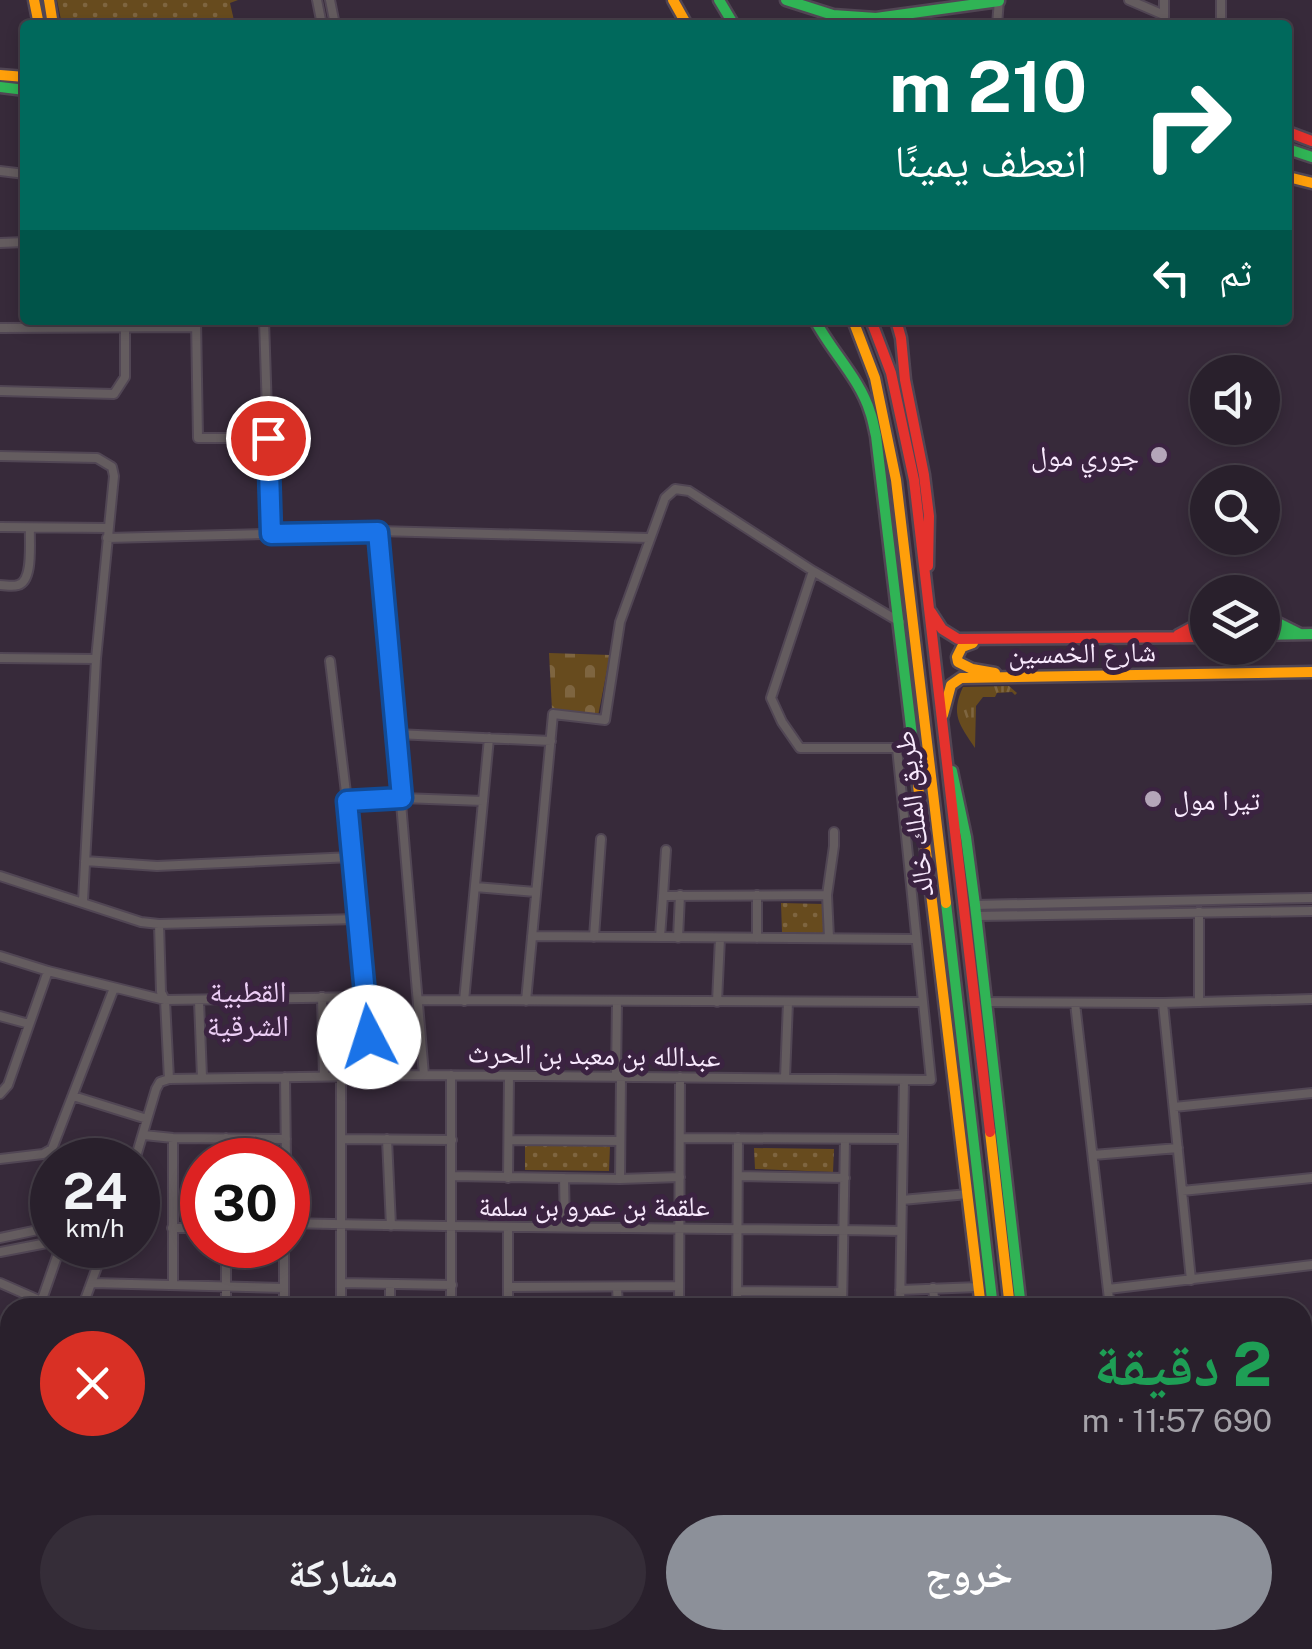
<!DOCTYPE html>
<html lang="ar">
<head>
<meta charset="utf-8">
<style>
	body { margin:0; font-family:"Public Sans","Noto Naskh Arabic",sans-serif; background:#352d38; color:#f1f3f6; direction:rtl; height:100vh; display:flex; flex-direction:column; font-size:38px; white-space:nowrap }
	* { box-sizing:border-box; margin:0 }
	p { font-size:32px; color:#a5a3a9 }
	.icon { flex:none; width:55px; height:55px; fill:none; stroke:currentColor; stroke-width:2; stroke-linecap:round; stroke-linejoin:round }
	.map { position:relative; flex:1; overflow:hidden; direction:ltr }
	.details { position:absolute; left:0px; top:1298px; width:1312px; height:352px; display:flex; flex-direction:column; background:#29202c; border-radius:30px 30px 0 0; box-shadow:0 5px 15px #0003,0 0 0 2px #453e48; direction:rtl }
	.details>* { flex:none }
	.banner { position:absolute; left:20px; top:20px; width:1272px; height:305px; border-radius:10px; box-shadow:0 5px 15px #0003,0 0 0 2px #453e48; direction:rtl; background:#00695c; color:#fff; overflow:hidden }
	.buttons { position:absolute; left:1190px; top:355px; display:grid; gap:20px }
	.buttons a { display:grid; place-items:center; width:90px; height:90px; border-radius:50%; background:#29202c; box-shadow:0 5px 15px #0003,0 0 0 2px #453e48; font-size:50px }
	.speed { position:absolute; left:30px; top:1138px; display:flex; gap:20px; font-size:50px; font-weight:700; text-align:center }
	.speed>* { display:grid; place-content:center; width:130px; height:130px; border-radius:50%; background:#29202c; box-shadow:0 5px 15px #0003,0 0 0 2px #453e48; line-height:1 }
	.speed small { font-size:25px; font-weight:400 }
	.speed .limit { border:15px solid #d22; background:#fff; color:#111 }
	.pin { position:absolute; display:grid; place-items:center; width:85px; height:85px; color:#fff; margin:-42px; border:5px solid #fff; border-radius:50%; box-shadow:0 2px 10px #0007 }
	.me { position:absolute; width:110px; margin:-55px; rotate:355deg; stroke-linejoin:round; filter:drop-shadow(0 0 8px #0008) }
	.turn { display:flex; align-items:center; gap:35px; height:210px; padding:0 40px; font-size:45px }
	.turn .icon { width:130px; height:130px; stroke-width:2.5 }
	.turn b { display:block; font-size:70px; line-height:85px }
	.then { display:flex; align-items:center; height:95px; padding:0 40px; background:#0003; gap:20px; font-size:38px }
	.round { display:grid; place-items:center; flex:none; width:105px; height:105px; border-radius:52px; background:#352d38 }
	.headline { display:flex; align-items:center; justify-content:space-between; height:170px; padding:0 40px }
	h1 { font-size:60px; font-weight:800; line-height:75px; color:#1e9e55 }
	.action { display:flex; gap:20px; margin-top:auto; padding:20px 40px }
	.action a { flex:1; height:115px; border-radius:60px; background:#8c9099; color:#fff; font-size:40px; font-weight:800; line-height:115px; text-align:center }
	.action a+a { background:#352d38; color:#f1f3f6 }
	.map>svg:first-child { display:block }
	.grass { fill:url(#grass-tufts) }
	.cemetery { fill:url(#cemetery-stones) }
	.park { fill:url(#park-dots) }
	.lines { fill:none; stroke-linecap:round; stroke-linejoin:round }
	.street-casing { stroke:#514654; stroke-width:12 }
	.fast-casing { stroke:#514654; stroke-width:15 }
	.slow-casing { stroke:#514654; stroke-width:15 }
	.jam-casing { stroke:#514654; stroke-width:15 }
	.street { stroke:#645c5f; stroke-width:8 }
	.fast { stroke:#30b455; stroke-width:10 }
	.slow { stroke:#ff9f0a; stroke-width:10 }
	.jam { stroke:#e5322d; stroke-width:10 }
	.route-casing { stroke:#114b97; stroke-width:25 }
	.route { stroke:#1a73e8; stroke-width:18 }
	.poi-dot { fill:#b4a6b9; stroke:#3b2341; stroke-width:4 }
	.labels { text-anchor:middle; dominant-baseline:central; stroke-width:10; stroke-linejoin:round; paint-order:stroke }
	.poi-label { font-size:28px; fill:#f8e9fd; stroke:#3b2341; text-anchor:end }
	.street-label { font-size:28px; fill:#f8e9fd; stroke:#3b2341 }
	.neighbourhood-label { font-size:30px; fill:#eccef5; stroke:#3b2341 }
</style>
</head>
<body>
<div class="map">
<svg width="1312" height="1649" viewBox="0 0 1312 1649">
	<defs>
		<pattern id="grass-tufts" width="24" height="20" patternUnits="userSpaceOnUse" patternTransform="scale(2.5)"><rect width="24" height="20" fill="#674b1e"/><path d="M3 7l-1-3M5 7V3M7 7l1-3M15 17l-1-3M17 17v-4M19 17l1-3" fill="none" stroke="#7e6540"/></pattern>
		<pattern id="cemetery-stones" width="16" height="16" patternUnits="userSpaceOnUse" patternTransform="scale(2.5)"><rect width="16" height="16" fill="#674b1e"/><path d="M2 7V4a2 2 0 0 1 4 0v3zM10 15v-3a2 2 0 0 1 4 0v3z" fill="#7e6540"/></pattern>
		<pattern id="park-dots" width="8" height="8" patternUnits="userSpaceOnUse" patternTransform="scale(2.5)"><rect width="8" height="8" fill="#674b1e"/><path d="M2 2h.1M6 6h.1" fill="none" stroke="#7e6540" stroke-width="1.8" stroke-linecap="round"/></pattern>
	</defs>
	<rect width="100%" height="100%" fill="#372a3a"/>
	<path class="grass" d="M1009 686 1017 693 1015 695 1012 692 997 693 995 697H983L976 706 975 748C960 725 950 715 963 687Z"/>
	<path class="cemetery" d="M549 653 610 655 598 716 552 710Z"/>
	<path class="park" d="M57 0H238L230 3 235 25H62Z
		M781 903 823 904V934L782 932Z
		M525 1145 610 1146 609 1171 525 1170Z
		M754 1148 834 1149 833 1172 755 1169Z"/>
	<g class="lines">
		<defs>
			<path id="street" d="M317 0 322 25
				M330 0 335 25
				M1129 0 1164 15
				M1164 0V25
				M1221 0V25
				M997 25 999 0
				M0 171 25 174
				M0 243 25 242
				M196 320 198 438H268
				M264 320 271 534
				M0 328 196 327
				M0 391 114 394 125 377V327
				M0 456 97 458 112 467 114 476 96 659 83 901
				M0 527 108 528
				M378 531 424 1075
				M107 538 378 531 649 538
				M0 585C6 585 12 587 18 585 34 581 29 541 30 528
				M0 658 96 659
				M330 661 347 801 373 1076
				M396 734 551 741
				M347 801 402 798 483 801
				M666 850 663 896 827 895
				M85 861 157 866 352 857
				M0 876 141 922 159 924 358 919
				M475 887 536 892
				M975 905 1312 898
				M976 916 1312 911
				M159 924 161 992 165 1000 169 1079
				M532 936 915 939
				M594 937 601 839
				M660 937 663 896
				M678 938 680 895
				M757 938V895
				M829 938 827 895 834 846V832
				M0 956 48 971 165 1000 365 997
				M322 997 324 1076
				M420 1000 923 1002
				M199 1001 202 1077
				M464 1001 489 738
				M526 1001 553 714 605 720 620 622 665 498 675 489 689 491 813 571
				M717 1002 720 938
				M985 1002 1163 1003 1312 999
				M1199 1002V912
				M1075 1003 1110 1308
				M1163 1003 1191 1280
				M0 1016 29 1024
				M451 1075V1308
				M285 1077 286 1160
				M616 1077 617 1001
				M785 1078 788 1002
				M0 1094 8 1085 48 971
				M73 1096 147 1119
				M1174 1107 1312 1093
				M144 1135 173 1138 286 1139
				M680 1138 903 1139
				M341 1139 452 1140
				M387 1139 391 1226
				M509 1140 620 1141
				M1093 1155 1178 1148
				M0 1159 43 1154 52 1149 114 988
				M135 1160 156 1089 160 1082 169 1079 424 1075 931 1080 897 748H800L782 722 771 698 813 571 900 622
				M226 1160V1138
				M453 1176 620 1179 680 1177
				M738 1176 845 1178
				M508 1178 509 1076
				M564 1178 565 1227
				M620 1179 621 1077
				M1182 1191 1312 1178
				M902 1200 968 1194
				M288 1223C492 1228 697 1228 901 1231
				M508 1227V1308
				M172 1228H202
				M0 1238 52 1227
				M0 1252 52 1242
				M0 1283 41 1301
				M93 1283 284 1288
				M341 1283 452 1285
				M173 1285V1138
				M508 1287 679 1286
				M617 1287 618 1308
				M933 1288 935 1308
				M1108 1289 1312 1265
				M900 1290 979 1287
				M737 1291 842 1292
				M39 1308 61 1245
				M82 1308 105 1245
				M226 1308V1245
				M284 1308V1245
				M341 1308V1076
				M390 1308V1284
				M679 1308 680 1077
				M737 1308 738 1138
				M842 1308 845 1139
				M900 1308 904 1080
				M0 1343 10 1344
				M1302 1353 1312 1352
				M1302 1366 1312 1365
				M0 1396 10 1397
				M1302 1448 1312 1447
				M0 1466H10
				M1302 1496 1308 1536H1312
				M0 1574H10
				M1302 1628 1312 1627
				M424 1640 426 1649
				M492 1640 494 1649
				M854 1640 855 1649
				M918 1640 919 1649
				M1146 1640 1147 1649
				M1231 1640 1232 1649
				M0 1642 136 1641
				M209 1646H358
				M551 1649V1640
				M611 1649V1640
				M706 1649V1640"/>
			<path id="fast" d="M719 0 734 25
				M786 0 833 15 876 18 999 1
				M0 87 25 90
				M1288 149 1312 157
				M815 320C831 351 860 379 870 412 873 420 874 428 876 436L914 752
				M1262 615 1300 634
				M1262 635 1312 634
				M952 771 966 837 975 905 1021 1308
				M946 903 993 1308
				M1058 1640 1061 1649"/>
			<path id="slow" d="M34 0 39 25
				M49 0 53 25
				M673 0 687 25
				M0 75 25 77
				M1288 177 1312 183
				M853 320 875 378 896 480 946 903
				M973 643 962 647 957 657 958 662 972 669 995 673
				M943 715 951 685 961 678 1312 672
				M914 752 981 1308
				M990 1132 1010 1308
				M1019 1640V1649
				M1032 1640 1033 1649"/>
			<path id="jam" d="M1288 132 1312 141
				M871 320 891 373 914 480 990 1132
				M896 320 901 338 905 380 924 475 929 516 928 566
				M931 612 942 629 958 639 1208 637
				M1178 635 1208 619"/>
		</defs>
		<use href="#street" class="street-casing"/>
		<use href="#fast" class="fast-casing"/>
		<use href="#slow" class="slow-casing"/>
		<use href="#jam" class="jam-casing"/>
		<use href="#street" class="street"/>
		<use href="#fast" class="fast"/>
		<use href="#slow" class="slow"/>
		<use href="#jam" class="jam"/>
	</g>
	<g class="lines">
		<defs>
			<path id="route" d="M268 438 271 534 378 532 402 798 347 801 369 1037"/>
		</defs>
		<use href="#route" class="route-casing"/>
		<use href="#route" class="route"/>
	</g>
	<g class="poi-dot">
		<circle cx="1159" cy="455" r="10"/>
		<circle cx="1153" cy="799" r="10"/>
	</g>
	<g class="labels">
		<g class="poi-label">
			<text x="1139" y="455">جوري مول</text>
			<text x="1173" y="799" text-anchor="start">تيرا مول</text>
		</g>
		<g class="street-label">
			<text transform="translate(1082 652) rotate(-1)">شارع الخمسين</text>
			<text transform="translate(913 814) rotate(-97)">طريق الملك خالد</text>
			<text transform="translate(594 1054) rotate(1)">عبدالله بن معبد بن الحرث</text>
			<text x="594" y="1205">علقمة بن عمرو بن سلمة</text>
		</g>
		<g class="neighbourhood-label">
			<text x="248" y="991">القطبية<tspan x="248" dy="34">الشرقية</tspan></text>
		</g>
	</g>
</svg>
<div class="buttons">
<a><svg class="icon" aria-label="sound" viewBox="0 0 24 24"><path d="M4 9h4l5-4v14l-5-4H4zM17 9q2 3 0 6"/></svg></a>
<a><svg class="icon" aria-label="search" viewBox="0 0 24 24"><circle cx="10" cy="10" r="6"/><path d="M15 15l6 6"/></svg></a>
<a><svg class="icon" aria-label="layers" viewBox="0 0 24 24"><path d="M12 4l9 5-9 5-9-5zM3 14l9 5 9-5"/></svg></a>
</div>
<div class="speed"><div>24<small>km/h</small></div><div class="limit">30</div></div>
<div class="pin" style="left:268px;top:438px;background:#d93025"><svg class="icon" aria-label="arrive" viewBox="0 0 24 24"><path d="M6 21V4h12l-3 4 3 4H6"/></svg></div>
<svg class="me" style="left:369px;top:1037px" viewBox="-20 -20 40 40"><circle r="19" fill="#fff"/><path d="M0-13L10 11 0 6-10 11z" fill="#1a73e8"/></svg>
<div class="banner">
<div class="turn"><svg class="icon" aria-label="right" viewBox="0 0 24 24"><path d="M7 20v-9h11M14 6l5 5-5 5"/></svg><div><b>210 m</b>انعطف يمينًا</div></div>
<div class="then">ثم<svg class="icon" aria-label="left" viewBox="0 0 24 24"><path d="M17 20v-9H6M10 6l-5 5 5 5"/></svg></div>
</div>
<section class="details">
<div class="headline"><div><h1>2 دقيقة</h1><p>690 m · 11:57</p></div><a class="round" style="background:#d93025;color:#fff"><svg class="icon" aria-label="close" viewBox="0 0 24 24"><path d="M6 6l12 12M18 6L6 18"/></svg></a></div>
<div class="action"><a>خروج</a><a>مشاركة</a></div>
</section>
</div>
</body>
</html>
